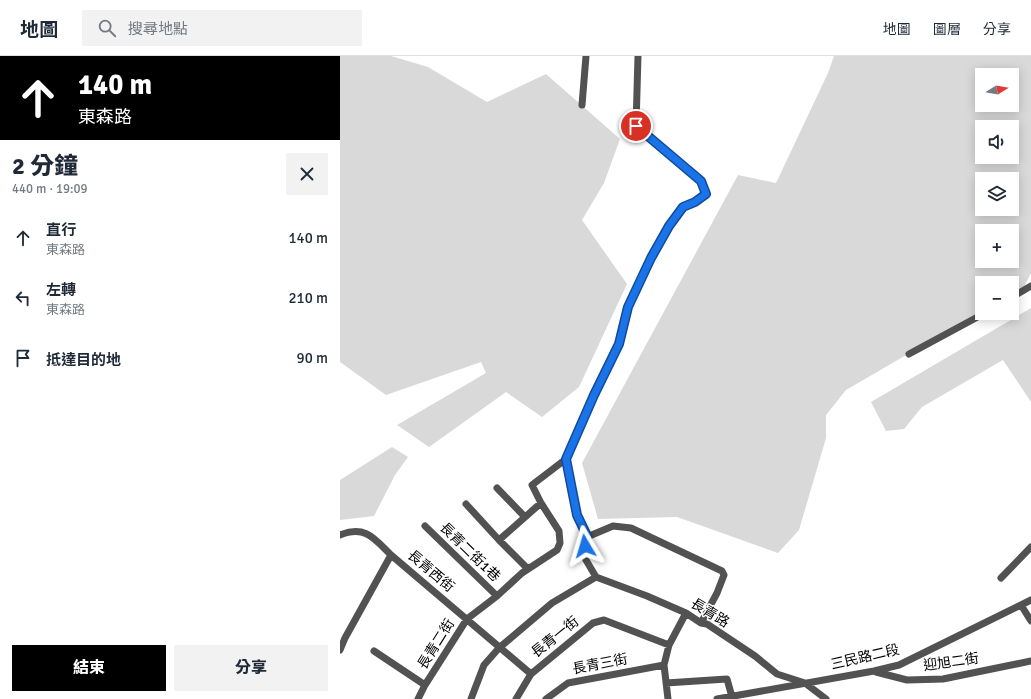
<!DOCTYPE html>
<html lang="zh-TW">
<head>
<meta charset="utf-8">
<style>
	body { margin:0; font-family:Signika,"Noto Sans TC",sans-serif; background:#f2f2f3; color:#1f2937; height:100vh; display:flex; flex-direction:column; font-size:15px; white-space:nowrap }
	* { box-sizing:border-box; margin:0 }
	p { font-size:13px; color:#747a83 }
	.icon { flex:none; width:22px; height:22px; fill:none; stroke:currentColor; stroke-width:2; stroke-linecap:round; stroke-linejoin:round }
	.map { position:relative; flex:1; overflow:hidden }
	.drawer { display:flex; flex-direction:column; background:#fff; width:340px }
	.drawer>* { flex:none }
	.banner { background:#000; color:#fff; overflow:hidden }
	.needle { width:26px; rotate:79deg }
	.buttons { position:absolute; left:635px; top:12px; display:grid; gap:8px }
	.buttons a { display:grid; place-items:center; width:44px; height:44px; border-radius:0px; background:#fff; box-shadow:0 2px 10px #0003; font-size:20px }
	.pin { position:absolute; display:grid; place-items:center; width:34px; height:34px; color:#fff; margin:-17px; border:2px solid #fff; border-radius:50%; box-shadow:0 1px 4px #0007 }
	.me { position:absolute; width:44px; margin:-22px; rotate:353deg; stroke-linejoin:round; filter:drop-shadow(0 0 3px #0008) }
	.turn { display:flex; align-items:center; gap:14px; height:84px; padding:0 12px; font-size:18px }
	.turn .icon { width:52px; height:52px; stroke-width:2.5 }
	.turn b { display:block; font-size:28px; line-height:34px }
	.round { display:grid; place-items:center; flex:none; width:42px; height:42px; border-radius:0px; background:#f2f2f3 }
	.headline { display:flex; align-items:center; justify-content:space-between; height:68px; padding:0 12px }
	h1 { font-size:24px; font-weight:800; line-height:30px }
	.primary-button { display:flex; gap:8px; margin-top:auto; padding:8px 12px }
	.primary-button a { flex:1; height:46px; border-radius:0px; background:#000; color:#fff; font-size:16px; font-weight:800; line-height:46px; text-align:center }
	.primary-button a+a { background:#f2f2f3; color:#1f2937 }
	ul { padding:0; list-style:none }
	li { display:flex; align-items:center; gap:12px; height:60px; padding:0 12px }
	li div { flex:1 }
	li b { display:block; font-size:15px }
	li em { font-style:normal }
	header { display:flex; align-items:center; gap:24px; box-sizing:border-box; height:56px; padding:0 20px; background:#fff; border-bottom:1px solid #e0e1e3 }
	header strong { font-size:19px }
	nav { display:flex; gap:22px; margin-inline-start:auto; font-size:14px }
	.search { width:280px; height:36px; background:#f2f2f3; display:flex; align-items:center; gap:10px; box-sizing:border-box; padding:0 14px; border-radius:0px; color:#747a83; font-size:15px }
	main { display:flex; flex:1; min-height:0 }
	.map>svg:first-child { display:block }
	.green { fill:#d9d9d9; fill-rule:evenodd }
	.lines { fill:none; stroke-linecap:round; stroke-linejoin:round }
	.minor { stroke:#525252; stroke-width:7 }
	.route-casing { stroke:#114b97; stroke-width:10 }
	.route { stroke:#1a73e8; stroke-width:7 }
	.labels { text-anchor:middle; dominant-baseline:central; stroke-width:3; stroke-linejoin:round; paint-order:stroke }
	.street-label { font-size:14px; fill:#000; stroke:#fff }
</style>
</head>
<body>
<header>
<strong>地圖</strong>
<div class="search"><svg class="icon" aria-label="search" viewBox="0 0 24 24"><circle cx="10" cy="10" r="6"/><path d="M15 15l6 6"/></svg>搜尋地點</div>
<nav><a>地圖</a><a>圖層</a><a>分享</a></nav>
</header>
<main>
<section class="drawer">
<div class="banner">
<div class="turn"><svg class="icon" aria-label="ahead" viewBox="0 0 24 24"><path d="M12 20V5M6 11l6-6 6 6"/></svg><div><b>140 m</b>東森路</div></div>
</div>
<div class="headline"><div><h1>2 分鐘</h1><p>440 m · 19:09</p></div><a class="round"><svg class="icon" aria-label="close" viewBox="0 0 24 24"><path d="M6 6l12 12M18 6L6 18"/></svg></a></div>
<ul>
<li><svg class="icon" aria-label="ahead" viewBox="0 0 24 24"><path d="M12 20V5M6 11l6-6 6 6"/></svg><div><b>直行</b><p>東森路</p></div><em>140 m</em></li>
<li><svg class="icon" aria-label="left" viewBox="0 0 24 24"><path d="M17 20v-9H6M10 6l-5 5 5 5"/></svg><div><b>左轉</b><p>東森路</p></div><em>210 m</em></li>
<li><svg class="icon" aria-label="arrive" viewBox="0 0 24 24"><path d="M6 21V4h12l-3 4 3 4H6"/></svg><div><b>抵達目的地</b></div><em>90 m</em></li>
</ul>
<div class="primary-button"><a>結束</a><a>分享</a></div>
</section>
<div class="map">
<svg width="691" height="643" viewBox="0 0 691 643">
	<rect width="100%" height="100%" fill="#fff"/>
	<path class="green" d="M0 0H51L88 11 147 46 206 18 280 83 264 127 242 164 287 228 239 331 202 361 166 336 89 391 57 369 146 317 141 306 46 339 0 306Z
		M494 0H691V217L684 231 672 238V227H642V255L506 334 486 359V382L459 474 438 497 337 461 258 463 242 407 398 119 436 127 488 17ZM642 19H672V49H642ZM642 71H672V101H642ZM642 123H672V153H642ZM642 175H672V205H642Z
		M691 252V346L663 304 582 351 564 373 546 375 531 346Z
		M52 391 68 401 55 419 34 460 0 464V424Z"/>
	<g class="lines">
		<path class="minor" d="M298 0 296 70 361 125 366 138 355 146 343 151 329 170 311 202 288 251 279 288 254 339 226 403 237 459 247 481 243 499 256 521 307 540 346 557 361 567 367 568 415 600 437 618 465 627 486 643
			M242 49 246 0
			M672 241 691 230
			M569 298 645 257
			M157 432 185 461
			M126 448 159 484
			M85 470 157 540
			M0 479C25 469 34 482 51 499L191 618
			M247 481 273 470 291 472 382 515 384 519 377 537 361 567
			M188 513 159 484 201 447
			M661 522 691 491
			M681 549 691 565
			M0 594 5 582 51 499
			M34 595 85 629 127 563 157 540 182 517 217 494 220 487 219 475 201 447 192 429 226 403
			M536 616 567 624 603 623 691 605
			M326 627 387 623 392 641
			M78 643 85 629
			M131 643 144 609 159 592 212 547 256 521
			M176 643 191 618 253 567 264 564 329 589
			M206 643 228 627 324 609
			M328 643 324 609 329 589 346 557
			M377 643 534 615 559 609 691 544"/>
	</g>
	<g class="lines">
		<defs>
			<path id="route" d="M245 490 247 480 237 459 226 403 254 339 279 288 288 251 311 202 329 170 343 151 355 146 366 138 361 125 296 70"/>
		</defs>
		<use href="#route" class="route-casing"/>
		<use href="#route" class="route"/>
	</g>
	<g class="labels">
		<g class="street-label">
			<text transform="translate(130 496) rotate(44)">長青二街1巷</text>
			<text transform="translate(91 515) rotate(40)">長青西街</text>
			<text transform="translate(370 557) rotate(31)">長青路</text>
			<text transform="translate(215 581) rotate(-39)">長青一街</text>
			<text transform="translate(96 588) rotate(-58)">長青二街</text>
			<text transform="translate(525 601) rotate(-13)">三民路二段</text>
			<text transform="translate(611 606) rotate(-8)">迎旭二街</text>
			<text transform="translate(260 608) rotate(-11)">長青三街</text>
		</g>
	</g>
</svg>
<div class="buttons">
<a><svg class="needle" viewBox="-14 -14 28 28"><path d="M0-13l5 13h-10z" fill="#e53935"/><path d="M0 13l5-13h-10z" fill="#747a83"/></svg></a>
<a><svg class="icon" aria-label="sound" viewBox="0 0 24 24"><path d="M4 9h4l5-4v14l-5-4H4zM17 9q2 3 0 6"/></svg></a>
<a><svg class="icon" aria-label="layers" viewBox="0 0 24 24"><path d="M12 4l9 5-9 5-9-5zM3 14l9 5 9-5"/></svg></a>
<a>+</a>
<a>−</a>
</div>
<div class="pin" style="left:296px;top:70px;background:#d93025"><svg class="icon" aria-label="arrive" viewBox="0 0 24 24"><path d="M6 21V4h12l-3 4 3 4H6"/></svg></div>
<svg class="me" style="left:245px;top:490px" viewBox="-20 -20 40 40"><path d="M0-17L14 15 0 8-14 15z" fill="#1a73e8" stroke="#fff" stroke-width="4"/></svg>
</div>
</main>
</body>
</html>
